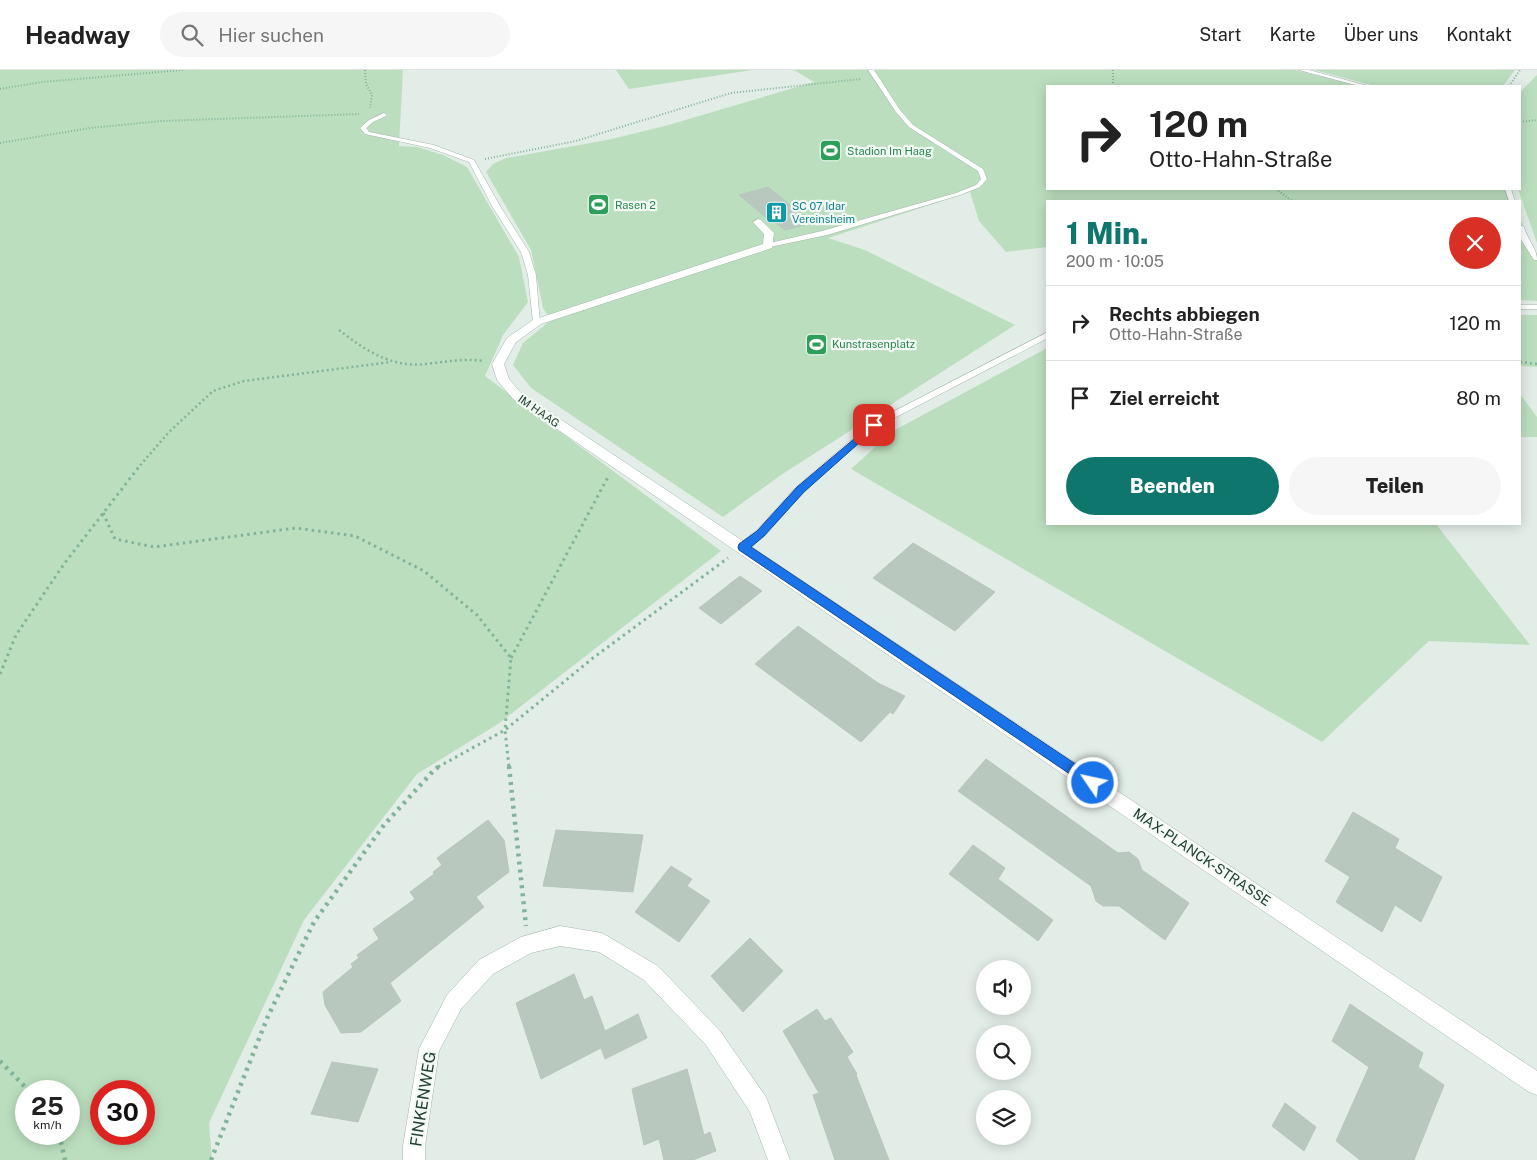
<!DOCTYPE html>
<html lang="de">
<head>
<meta charset="utf-8">
<style>
	body { margin:0; font-family:"Public Sans",sans-serif; background:#f6f6f6; color:#222; height:100vh; display:flex; flex-direction:column; font-size:19px; white-space:nowrap }
	* { box-sizing:border-box; margin:0 }
	p { font-size:16px; color:#767676 }
	.icon { flex:none; width:28px; height:28px; fill:none; stroke:currentColor; stroke-width:2; stroke-linecap:round; stroke-linejoin:round }
	.map { position:relative; flex:1; overflow:hidden }
	.side { position:absolute; left:1046px; top:130px; width:475px; height:325px; display:flex; flex-direction:column; background:#fff; border-radius:0px; box-shadow:0 2px 12px #0003 }
	.side>* { flex:none }
	.banner { position:absolute; left:1046px; top:15px; width:475px; height:105px; border-radius:0px; box-shadow:0 2px 12px #0003; background:#fff; color:#222; overflow:hidden }
	.fabs { position:absolute; left:976px; top:890px; display:grid; gap:10px }
	.fabs a { display:grid; place-items:center; width:55px; height:55px; border-radius:50%; background:#fff; box-shadow:0 2px 12px #0003; font-size:25px }
	.speed { position:absolute; left:15px; top:1010px; display:flex; gap:10px; font-size:25px; font-weight:700; text-align:center }
	.speed>* { display:grid; place-content:center; width:65px; height:65px; border-radius:50%; background:#fff; box-shadow:0 2px 12px #0003; line-height:1 }
	.speed small { font-size:12px; font-weight:400 }
	.speed .limit { border:8px solid #d22; background:#fff; color:#111 }
	.pin { position:absolute; display:grid; place-items:center; width:42px; height:42px; color:#fff; margin:-21px; border-radius:10px; box-shadow:0 2px 8px #0006 }
	.me { position:absolute; width:55px; margin:-28px; rotate:304deg; stroke-linejoin:round; filter:drop-shadow(0 0 4px #0008) }
	.turn { display:flex; align-items:center; gap:18px; height:105px; padding:0 20px; font-size:22px }
	.turn .icon { width:65px; height:65px; stroke-width:2.5 }
	.turn b { display:block; font-size:35px; line-height:42px }
	.round { display:grid; place-items:center; flex:none; width:52px; height:52px; border-radius:26px; background:#f6f6f6 }
	.head { display:flex; align-items:center; justify-content:space-between; height:85px; padding:0 20px }
	h1 { font-size:30px; font-weight:800; line-height:38px; color:#0f766e }
	.button { display:flex; gap:10px; margin-top:auto; padding:10px 20px }
	.button a { flex:1; height:58px; border-radius:30px; background:#0f766e; color:#fff; font-size:20px; font-weight:800; line-height:58px; text-align:center }
	.button a+a { background:#f6f6f6; color:#222 }
	ul { padding:0; list-style:none }
	li { display:flex; align-items:center; gap:15px; height:75px; padding:0 20px; border-top:1px solid #e0e0e0 }
	li div { flex:1 }
	li b { display:block; font-size:19px }
	li em { font-style:normal }
	header { display:flex; align-items:center; gap:30px; box-sizing:border-box; height:70px; padding:0 25px; background:#fff; border-bottom:1px solid #e0e0e0 }
	header strong { font-size:24px }
	nav { display:flex; gap:28px; margin-inline-start:auto; font-size:18px }
	.search { width:350px; height:45px; background:#f6f6f6; display:flex; align-items:center; gap:12px; box-sizing:border-box; padding:0 18px; border-radius:28px; color:#767676; font-size:19px }
	.map>svg:first-child { display:block }
	.green { fill:#bbdfbe; fill-rule:evenodd }
	.building { fill:#b8c8bf; stroke:#b5c7bc }
	.lines { fill:none; stroke-linecap:round; stroke-linejoin:round }
	.service-casing { stroke:#a5b6ad; stroke-width:1 }
	.minor-casing { stroke:#a5b6ad; stroke-width:1 }
	.path-far3 { stroke:#81b39b; stroke-width:2; stroke-dasharray:1 2; stroke-linecap:butt }
	.path-far2 { stroke:#81b39b; stroke-width:2.5; stroke-dasharray:2 3; stroke-linecap:butt }
	.path-far1 { stroke:#81b39b; stroke-width:3; stroke-dasharray:2.5 4; stroke-linecap:butt }
	.path { stroke:#81b39b; stroke-width:4.5; stroke-dasharray:3 5; stroke-linecap:butt }
	.service { fill:#fff; fill-rule:evenodd }
	.minor { fill:#fff; fill-rule:evenodd }
	.route { fill:#1a73e8; stroke:#114b97 }
	.labels { text-anchor:middle; dominant-baseline:central; stroke-width:4.5; stroke-linejoin:round; paint-order:stroke }
	.far-leisure-label { font-size:11px; fill:#27864d; stroke:#f3faf5; text-anchor:start }
	.far-culture-label { font-size:11px; fill:#0d838f; stroke:#f3faf5; text-anchor:start }
	.far-street-label { font-size:11px; fill:#214032; stroke:#f3faf5 }
	.street-label { font-size:14px; fill:#214032; stroke:#f3faf5 }
	.near-street-label { font-size:16px; fill:#214032; stroke:#f3faf5 }
</style>
</head>
<body>
<header>
<strong>Headway</strong>
<div class="search"><svg class="icon" aria-label="search" viewBox="0 0 24 24"><circle cx="10" cy="10" r="6"/><path d="M15 15l6 6"/></svg>Hier suchen</div>
<nav><a>Start</a><a>Karte</a><a>Über uns</a><a>Kontakt</a></nav>
</header>
<div class="map">
<svg width="1537" height="1090" viewBox="0 0 1537 1090">
	<rect width="100%" height="100%" fill="#e3ede7"/>
	<path class="green" d="M0 0H403L399 76 417 77 443 85 467 97 519 187 528 232 503 265 485 306 721 481 498 654 417 704 304 850 209 1053 212 1090H0ZM26 1021H69V1064H26ZM101 1021H144V1064H101Z
		M616 0H752L629 19Z
		M794 0H1295L1359 16H1048V119H1505L1511 131H1048L1047 177 1006 182 979 151 970 122 828 168 865 180 1015 255 781 405 723 447 531 318 513 295 523 273 551 250 543 238 531 180 486 102 493 94 506 88 607 70 665 56 814 12Z
		M1314 0H1515L1503 16H1375Z
		M1537 5V173L1518 119H1520V22Z
		M1520 149 1537 184V231L1520 230Z
		M1520 245H1537V297L1520 296Z
		M1047 278 1048 454H1436L1530 575 1429 571 1322 672 851 399 893 361Z
		M1520 324 1537 347V367H1520Z"/>
	<path class="building" d="M768 117 812 153 785 160 772 150H769L739 125Z
		M913 473 995 522 955 561 873 508Z
		M740 506 762 521 721 554 699 538Z
		M798 556 878 613 905 626 893 644 890 642 861 672 755 594Z
		M986 689 1118 783 1129 782 1138 789 1142 800 1189 833 1165 870 1119 836H1103L1096 831 1091 816 958 721Z
		M1353 742 1399 769 1395 778 1442 807 1421 852 1395 835 1382 862 1336 832 1350 807 1325 791Z
		M488 750 504 770 509 802 476 827 484 837 390 913 401 931 361 962 341 963 325 935 323 922 353 897 351 894 359 888 357 885 379 869 373 859 415 829 410 822 434 804 433 802 442 795 437 788Z
		M556 760 643 765 633 822 543 816Z
		M973 775 1005 798 998 809 1053 850 1038 871 949 804Z
		M671 796 692 809 687 816 710 831 679 872 635 842Z
		M750 868 783 901 743 942 711 906Z
		M574 904 584 930 592 926 605 961 638 944 647 968 605 989 601 978 541 1009 516 933Z
		M1350 934 1423 983 1418 997 1444 1015 1414 1090H1360L1336 1071 1369 997 1332 971Z
		M817 939 825 951 831 948 853 982 847 987 857 1004 856 1005 889 1090H835L813 1025 819 1023 783 961Z
		M332 992 378 999 358 1052 311 1044Z
		M687 999 704 1065 710 1062 716 1081 693 1090H664L659 1069 644 1075 632 1019Z
		M1285 1033 1316 1057 1304 1081 1272 1056Z"/>
	<g class="lines">
		<defs>
			<path id="service" d="M868 0H874L900 40 913 55 983 99 987 109 980 117 960 125 827 165 765 178V174L822 161 956 123 976 115 981 109 978 101 909 57 896 42Z
				M1299 0H1309L1368 16H1359Z
				M384 43 387 45 386 46 373 52 366 58 369 62 434 75 474 90 500 136 529 182 536 205 540 254 533 252 528 205 521 182 492 136 469 92 430 78 365 64 360 58 361 57 369 50Z
				M1505 119H1511L1515 131H1509Z
				M1520 155 1524 157C1527 169 1537 178 1537 190H1534L1520 168Z
				M1520 235H1537V239H1520Z
				M1048 262V268L877 357 804 421 765 466 747 480H739L738 477 739 474 757 460 796 417 871 353Z"/>
			<path id="minor" d="M758 149 761 150 774 163 772 178 541 254 516 272 504 294 509 309 521 323 1537 1001V1025L1529 1022 513 329 497 310 492 294 507 268 533 250 763 174 764 164 753 152Z
				M560 856 602 863 658 896 720 961 766 1027 790 1090H768L750 1042 706 975 644 910 599 882 560 876 531 883 493 904 461 939 439 981 425 1076V1090H403V1076L419 979 447 925 479 890 521 867Z"/>
		</defs>
		<use href="#service" class="service-casing"/>
		<use href="#minor" class="minor-casing"/>
		<path class="path-far3" d="M365 0 366 14 372 25 370 38
			M1113 0V16
			M1509 16 1520 0
			M0 19 42 12 183 0
			M1520 52 1537 50
			M0 73 90 58 161 51 359 44
			M485 89 576 71 731 23 861 9
			M1276 119 1292 131"/>
		<path class="path-far2" d="M339 260C365 280 391 298 426 294 446 292 463 288 483 291
			M1520 292 1537 294
			M137 399 169 362 213 321 244 311 391 292"/>
		<path class="path-far1" d="M103 443 115 469 154 477 296 458 355 466 424 501 477 545 511 588 505 660 509 697
			M511 588 608 407
			M0 604 16 565 64 494 138 398
			M438 697 505 660 593 588 728 488"/>
		<path class="path" d="M509 696 526 856
			M0 991 29 1021
			M59 1064 65 1090
			M211 1090 268 946 314 852 384 755 435 699 440 696"/>
		<use href="#service" class="service"/>
		<use href="#minor" class="minor"/>
	</g>
	<path class="route" d="M874 352 877 353V357L804 422 764 466 751 477 1098 709 1100 713 1098 717 1093 719 1089 717 739 480 738 477 739 474 757 461 797 417Z"/>
	<defs>
		<symbol id="stadium-square" viewBox="-11 -11 22 22"><rect x="-9" y="-9" width="18" height="18" rx="4" fill="#2e9e5b" stroke="#f3faf5"/><path d="M0-5a6.5 5 0 1 0 0 10a6.5 5 0 1 0 0-10ZM-3.5-1.8h7v3.6h-7Z" fill="#fff"/></symbol>
		<symbol id="building-square" viewBox="-11 -11 22 22"><rect x="-9" y="-9" width="18" height="18" rx="4" fill="#0f9aa8" stroke="#f3faf5"/><path d="M-4-6H4V6H1V3H-1V6H-4ZM-2.5-4.3h1.7v1.8h-1.7ZM.8-4.3h1.7v1.8H.8ZM-2.5-1h1.7V.8h-1.7ZM.8-1h1.7V.8H.8Z" fill="#fff"/></symbol>
	</defs>
	<g fill-rule="evenodd">
		<use href="#stadium-square" x="818" y="68" width="25" height="25"/>
		<use href="#stadium-square" x="586" y="122" width="25" height="25"/>
		<use href="#building-square" x="764" y="130" width="25" height="25"/>
		<use href="#stadium-square" x="804" y="262" width="25" height="25"/>
	</g>
	<g class="labels">
		<g class="far-leisure-label">
			<text x="847" y="81">Stadion Im Haag</text>
			<text x="615" y="135">Rasen 2</text>
			<text x="832" y="274">Kunstrasenplatz</text>
		</g>
		<g class="far-culture-label">
			<text x="792" y="136">SC 07 Idar<tspan x="792" dy="13">Vereinsheim</tspan></text>
		</g>
		<g class="far-street-label">
			<text transform="translate(539 341) rotate(35)">IM HAAG</text>
		</g>
		<g class="street-label">
			<text transform="translate(1202 787) rotate(34)">MAX-PLANCK-STRASSE</text>
		</g>
		<g class="near-street-label">
			<text transform="translate(423 1029) rotate(-81)">FINKENWEG</text>
		</g>
	</g>
</svg>
<div class="fabs">
<a><svg class="icon" aria-label="sound" viewBox="0 0 24 24"><path d="M4 9h4l5-4v14l-5-4H4zM17 9q2 3 0 6"/></svg></a>
<a><svg class="icon" aria-label="search" viewBox="0 0 24 24"><circle cx="10" cy="10" r="6"/><path d="M15 15l6 6"/></svg></a>
<a><svg class="icon" aria-label="layers" viewBox="0 0 24 24"><path d="M12 4l9 5-9 5-9-5zM3 14l9 5 9-5"/></svg></a>
</div>
<div class="speed"><div>25<small>km/h</small></div><div class="limit">30</div></div>
<div class="pin" style="left:874px;top:355px;background:#d93025"><svg class="icon" aria-label="arrive" viewBox="0 0 24 24"><path d="M6 21V4h12l-3 4 3 4H6"/></svg></div>
<svg class="me" style="left:1093px;top:713px" viewBox="-20 -20 40 40"><circle r="17" fill="#1a73e8" stroke="#fff" stroke-width="3"/><path d="M0-11L8 9 0 5-8 9z" fill="#fff"/></svg>
<div class="banner">
<div class="turn"><svg class="icon" aria-label="right" viewBox="0 0 24 24"><path d="M7 20v-9h11M14 6l5 5-5 5"/></svg><div><b>120 m</b>Otto-Hahn-Straße</div></div>
</div>
<section class="side">
<div class="head"><div><h1>1 Min.</h1><p>200 m · 10:05</p></div><a class="round" style="background:#d93025;color:#fff"><svg class="icon" aria-label="close" viewBox="0 0 24 24"><path d="M6 6l12 12M18 6L6 18"/></svg></a></div>
<ul>
<li><svg class="icon" aria-label="right" viewBox="0 0 24 24"><path d="M7 20v-9h11M14 6l5 5-5 5"/></svg><div><b>Rechts abbiegen</b><p>Otto-Hahn-Straße</p></div><em>120 m</em></li>
<li><svg class="icon" aria-label="arrive" viewBox="0 0 24 24"><path d="M6 21V4h12l-3 4 3 4H6"/></svg><div><b>Ziel erreicht</b></div><em>80 m</em></li>
</ul>
<div class="button"><a>Beenden</a><a>Teilen</a></div>
</section>
</div>
</body>
</html>
